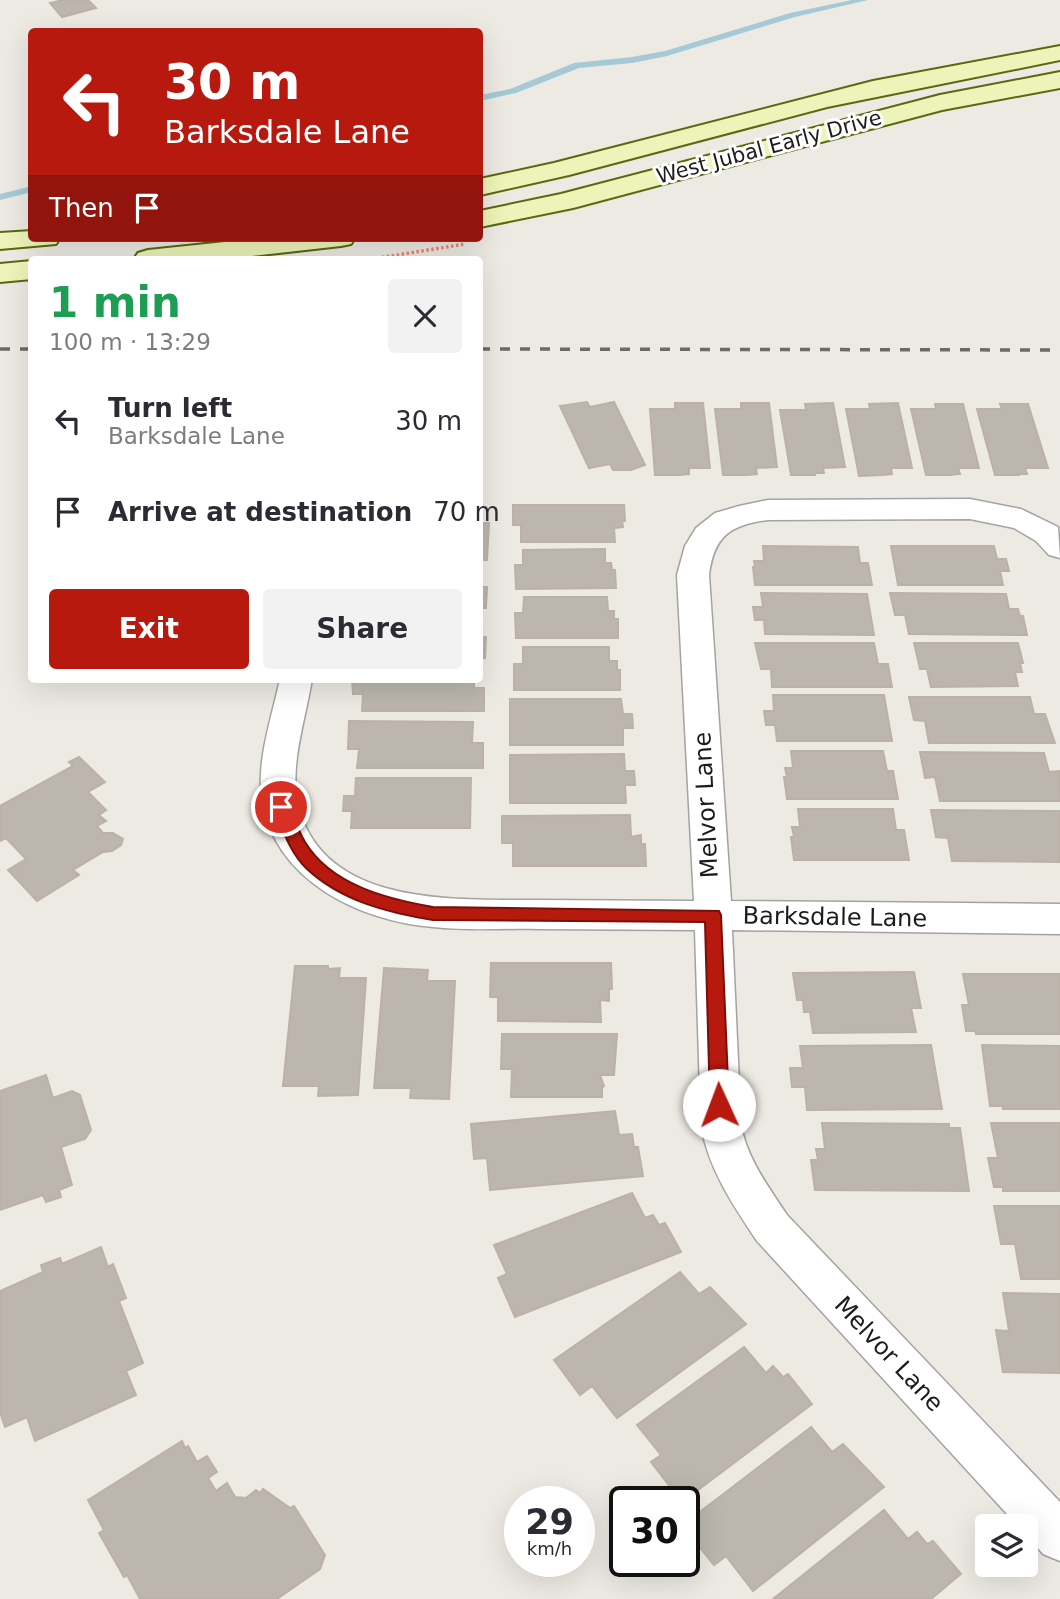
<!DOCTYPE html>
<html lang="en">
<head>
<meta charset="utf-8">
<style>
	body { margin:0; font-family:"DejaVu Sans",sans-serif; background:#f2f2f3; color:#2b2b33; height:100vh; display:flex; flex-direction:column; font-size:26px; white-space:nowrap }
	* { box-sizing:border-box; margin:0 }
	p { font-size:23px; color:#7c7c81 }
	.icon { flex:none; width:38px; height:38px; fill:none; stroke:currentColor; stroke-width:2; stroke-linecap:round; stroke-linejoin:round }
	.map { position:relative; flex:1; overflow:hidden }
	.drawer { position:absolute; left:28px; top:256px; width:455px; height:427px; display:flex; flex-direction:column; background:#fff; border-radius:7px; box-shadow:0 7px 28px #0002 }
	.drawer>* { flex:none }
	.hud { position:absolute; left:28px; top:28px; width:455px; height:214px; border-radius:7px; box-shadow:0 7px 28px #0002; background:#b8190f; color:#fff; overflow:hidden }
	.controls { position:absolute; left:975px; top:1514px; display:grid; gap:14px }
	.controls a { display:grid; place-items:center; width:63px; height:63px; border-radius:7px; background:#fff; box-shadow:0 7px 28px #0002; font-size:35px }
	.speed { position:absolute; left:504px; top:1486px; display:flex; gap:14px; font-size:35px; font-weight:700; text-align:center }
	.speed>* { display:grid; place-content:center; width:91px; height:91px; border-radius:50%; background:#fff; box-shadow:0 7px 28px #0002; line-height:1 }
	.speed small { font-size:18px; font-weight:400 }
	.speed .limit { border:4px solid #111; border-radius:10px; background:#fff; color:#111 }
	.pin { position:absolute; display:grid; place-items:center; width:60px; height:60px; color:#fff; margin:-30px; border:4px solid #fff; border-radius:50%; box-shadow:0 2px 7px #0007 }
	.me { position:absolute; width:77px; margin:-38px; rotate:358deg; stroke-linejoin:round; filter:drop-shadow(0 0 5px #0008) }
	.turn { display:flex; align-items:center; gap:24px; height:147px; padding:0 21px; font-size:32px }
	.turn .icon { width:91px; height:91px; stroke-width:2.5 }
	.turn b { display:block; font-size:49px; line-height:60px }
	.then { display:flex; align-items:center; height:66px; padding:0 21px; background:#0003; gap:14px; font-size:26px }
	.round { display:grid; place-items:center; flex:none; width:74px; height:74px; border-radius:7px; background:#f2f2f3 }
	.summary { display:flex; align-items:center; justify-content:space-between; height:119px; padding:0 21px }
	h1 { font-size:42px; font-weight:700; line-height:52px; color:#1e9e55 }
	.primary-button { display:flex; gap:14px; margin-top:auto; padding:14px 21px }
	.primary-button a { flex:1; height:80px; border-radius:7px; background:#b8190f; color:#fff; font-size:28px; font-weight:700; line-height:80px; text-align:center }
	.primary-button a+a { background:#f2f2f3; color:#2b2b33 }
	ul { padding:0; list-style:none }
	li { display:flex; align-items:center; gap:21px; height:91px; padding:0 21px }
	li div { flex:1 }
	li b { display:block; font-size:26px }
	li em { font-style:normal }
	.map>svg:first-child { display:block }
	.lines { fill:none; stroke-linecap:round; stroke-linejoin:round }
	.stream { fill:#a5c9d7; fill-rule:evenodd }
	.building { fill:#bcb6af; stroke:#bdb1a6; stroke-width:2 }
	.street-casing { stroke:#a3a3a3; stroke-width:3 }
	.secondary-casing { stroke:#59690d; stroke-width:4 }
	.path { stroke:#ee8571; stroke-width:3.5; stroke-dasharray:2.5 2.5; stroke-linecap:butt }
	.street { fill:#fff; fill-rule:evenodd }
	.secondary { fill:#edf4b9; fill-rule:evenodd }
	.rail { stroke:#6a6a6a; stroke-width:3.5; stroke-dasharray:10 10; stroke-linecap:butt }
	.route { fill:#b8190f; stroke:#78100a; stroke-width:2 }
	.labels { text-anchor:middle; dominant-baseline:central; stroke-width:6; stroke-linejoin:round; paint-order:stroke }
	.far-street-label { font-size:21px; fill:#1c1c1c; stroke:#fff }
	.street-label { font-size:24px; fill:#1c1c1c; stroke:#fff }
</style>
</head>
<body>
<div class="map">
<svg width="1060" height="1599" viewBox="0 0 1060 1599">
	<rect width="100%" height="100%" fill="#eceae2"/>
	<g class="lines">
		<path class="stream" d="M852 0H868L795 17 667 56 632 63 579 68 516 93 480 101V95L510 89 574 63 632 57 665 51 790 13Z
			M32 186V192L0 200V194Z"/>
	</g>
	<path class="building" d="M63 0H88L96 8 62 17 50 3Z
		M587 402 590 407 614 402 645 465 631 470H613L610 464 589 468 560 406Z
		M675 403H703L710 468H689V474L680 475H655L650 409H675Z
		M741 403H769L777 467 756 468 757 474 747 475H723L715 409H741Z
		M833 403 845 467 823 468 824 473H815V475H791L780 410H806L805 404Z
		M898 403 912 468H891L892 474 883 475 859 476 846 409H870L869 404Z
		M935 404H963L979 468H958L960 474 950 475H926L911 409H936Z
		M1000 404H1028L1048 468H1025L1027 474H1017L1018 475H995L977 409H1002Z
		M513 505H624L625 521H622L623 527 614 528 615 542H521V525H513Z
		M480 523H489L487 560H480Z
		M763 546 858 547 860 563H868L872 585H755L753 567H755L754 561H764Z
		M891 546H994L997 559H1006L1009 571H1000L1003 585H898Z
		M605 549V563H611L612 570H615L616 588 516 589 515 565H523V550Z
		M480 587H487L486 608H480Z
		M761 593 867 594 874 635 765 634 764 620H755L753 607H763Z
		M890 593 1006 594 1009 609H1018L1020 616H1023L1027 635 909 634 905 615H895Z
		M524 597H607L608 611H614V619H618V638H516L515 613H523Z
		M480 637H486L485 658H480Z
		M755 643H874L878 664H888L892 687H772L771 669H761Z
		M914 643H1018L1023 663H1020L1022 672H1015L1018 686 931 687 927 669H920Z
		M523 647H609V661H617V670H620V690H514V664H523Z
		M352 679H474V688H484V711H362L363 694H353Z
		M773 695H884L892 741H777L775 725H766L764 711H774Z
		M909 697H1030L1034 714H1045L1055 743H929L925 721 914 720Z
		M510 699H621L623 714H632L633 728H623V745H510Z
		M349 721 473 722 472 743H483V768H357L359 749H348Z
		M791 751H883L887 771H893L898 799H787L784 777H787L785 768H793Z
		M920 752 1044 753 1049 772 1059 771 1060 801H940L935 777 925 778Z
		M624 754 625 771H634L635 785H625L626 803H510V755Z
		M79 757 105 782 88 792 106 810 99 815 106 821 97 826 103 833H113L123 839 121 845 112 851 103 852 73 870 79 875 37 901 8 870 26 859 6 838 0 841V806L73 766 69 762Z
		M356 778H471L470 828H351L352 811H343L344 796H355Z
		M798 809H893L896 830H904L909 860H794L791 837H794L792 827H800Z
		M931 810 1060 811V862L952 861 948 838 936 837Z
		M630 815 631 837 641 835V844H645L646 866H513V843H502V816Z
		M491 963H611L612 989H609V1001L600 1000 601 1022 498 1021V997H490Z
		M295 966H328V969L340 968 339 978H366L358 1095 318 1096 319 1086H283Z
		M384 968 428 970 427 981H455L449 1099 410 1098 411 1088H374Z
		M914 972 921 1008H911L916 1032 813 1033 810 1012H804L803 1000H797L793 973Z
		M963 974H1060V1034H976L975 1031H966L962 1005H969Z
		M502 1034H617L614 1075H600L604 1086 602 1088V1097H511L512 1069H501Z
		M931 1045 942 1109 807 1110 805 1087H792L790 1068H803L800 1046Z
		M982 1045 1060 1046V1109H1003V1106H990Z
		M46 1075 53 1098 72 1091 80 1095 91 1130 85 1139 61 1147 72 1185 59 1190 61 1197 46 1202 43 1195 0 1210V1091Z
		M615 1111 619 1135 632 1134 634 1147H638L643 1176 490 1190 487 1158 474 1159 471 1124Z
		M822 1123 949 1124V1128H960L969 1191 815 1190 811 1160H818L816 1149H825Z
		M991 1123H1060V1191H1003V1187H994L988 1158H998Z
		M632 1193 645 1218 653 1215 659 1225 665 1223 681 1252 515 1317 498 1278 507 1274 494 1245Z
		M994 1206H1060V1279H1021L1015 1244H1001Z
		M101 1247 108 1267 113 1264 126 1298 119 1301 143 1363 126 1371 136 1395 35 1441 27 1417 5 1427 0 1412V1291L43 1272 41 1265 60 1258 62 1264Z
		M680 1272 699 1294 710 1287 746 1324 617 1418 592 1386 580 1395 554 1360Z
		M1003 1293 1060 1294V1373L1003 1372 996 1330 1009 1331Z
		M744 1347 766 1373 773 1366 783 1377 788 1374 812 1404 682 1502 651 1462 661 1455 637 1425Z
		M811 1427 832 1452 843 1444 884 1487 753 1591 726 1556 714 1565 684 1528V1524Z
		M182 1441 185 1448 188 1446 197 1462 207 1456 217 1472 208 1478 216 1491 227 1483 235 1497 246 1498 256 1490 260 1493 263 1489 290 1508 294 1506 325 1555 320 1569 277 1599H140L127 1575 124 1577 99 1533 104 1530 88 1500Z
		M884 1510 908 1539 917 1532 927 1544 933 1541 961 1574 931 1599H773Z"/>
	<g class="lines">
		<defs>
			<path id="street" d="M970 499 1021 509 1058 527 1060 558 1049 555 1036 541 1014 528 970 519 768 520C730 525 714 536 709 575L731 901 1060 904V934L732 930 741 1126C748 1160 768 1186 787 1215L1060 1502V1561L1043 1554 1026 1534V1526H1018L757 1241C733 1205 709 1170 701 1126L695 930C643 930 592 929 540 929 505 928 469 931 433 927 360 921 275 881 262 800 256 761 272 717 280 679H312C306 718 289 765 298 805 324 909 458 899 540 900 591 900 642 901 694 901L677 575 685 546 696 528 715 513 739 506 768 500Z"/>
			<path id="secondary" d="M1060 46V60L827 107 569 175 480 195V179L554 163 873 81Z
				M1060 72V88L942 110 573 208 480 227V211L561 194 940 95Z
				M32 231V238H60L56 244 0 249V233Z
				M263 238H355L351 244 341 246 226 259H134L138 253 148 250Z
				M32 261V279L0 282V264Z"/>
		</defs>
		<use href="#street" class="street-casing"/>
		<use href="#secondary" class="secondary-casing"/>
		<path class="path" d="M372 259 465 244"/>
		<use href="#street" class="street"/>
		<use href="#secondary" class="secondary"/>
		<path class="rail" d="M0 349H32
			M480 349 1060 350"/>
	</g>
	<path class="route" d="M281 801 287 803C293 816 298 830 305 842 331 885 387 899 433 907L719 911 721 915 729 1105 726 1110 719 1112 713 1110 710 1105 705 922 433 920C389 913 341 901 307 869 290 853 282 828 273 807Z"/>
	<g class="labels">
		<g class="far-street-label">
			<text transform="translate(769 147) rotate(-15)">West Jubal Early Drive</text>
		</g>
		<g class="street-label">
			<text transform="translate(706 805) rotate(-93)">Melvor Lane</text>
			<text transform="translate(835 917) rotate(1)">Barksdale Lane</text>
			<text transform="translate(889 1354) rotate(47)">Melvor Lane</text>
		</g>
	</g>
</svg>
<div class="controls">
<a><svg class="icon" aria-label="layers" viewBox="0 0 24 24"><path d="M12 4l9 5-9 5-9-5zM3 14l9 5 9-5"/></svg></a>
</div>
<div class="speed"><div>29<small>km/h</small></div><div class="limit">30</div></div>
<div class="pin" style="left:281px;top:807px;background:#d93025"><svg class="icon" aria-label="arrive" viewBox="0 0 24 24"><path d="M6 21V4h12l-3 4 3 4H6"/></svg></div>
<svg class="me" style="left:719px;top:1105px" viewBox="-20 -20 40 40"><circle r="19" fill="#fff"/><path d="M0-13L10 11 0 6-10 11z" fill="#b8190f"/></svg>
<div class="hud">
<div class="turn"><svg class="icon" aria-label="left" viewBox="0 0 24 24"><path d="M17 20v-9H6M10 6l-5 5 5 5"/></svg><div><b>30 m</b>Barksdale Lane</div></div>
<div class="then">Then<svg class="icon" aria-label="arrive" viewBox="0 0 24 24"><path d="M6 21V4h12l-3 4 3 4H6"/></svg></div>
</div>
<section class="drawer">
<div class="summary"><div><h1>1 min</h1><p>100 m · 13:29</p></div><a class="round"><svg class="icon" aria-label="close" viewBox="0 0 24 24"><path d="M6 6l12 12M18 6L6 18"/></svg></a></div>
<ul>
<li><svg class="icon" aria-label="left" viewBox="0 0 24 24"><path d="M17 20v-9H6M10 6l-5 5 5 5"/></svg><div><b>Turn left</b><p>Barksdale Lane</p></div><em>30 m</em></li>
<li><svg class="icon" aria-label="arrive" viewBox="0 0 24 24"><path d="M6 21V4h12l-3 4 3 4H6"/></svg><div><b>Arrive at destination</b></div><em>70 m</em></li>
</ul>
<div class="primary-button"><a>Exit</a><a>Share</a></div>
</section>
</div>
</body>
</html>
